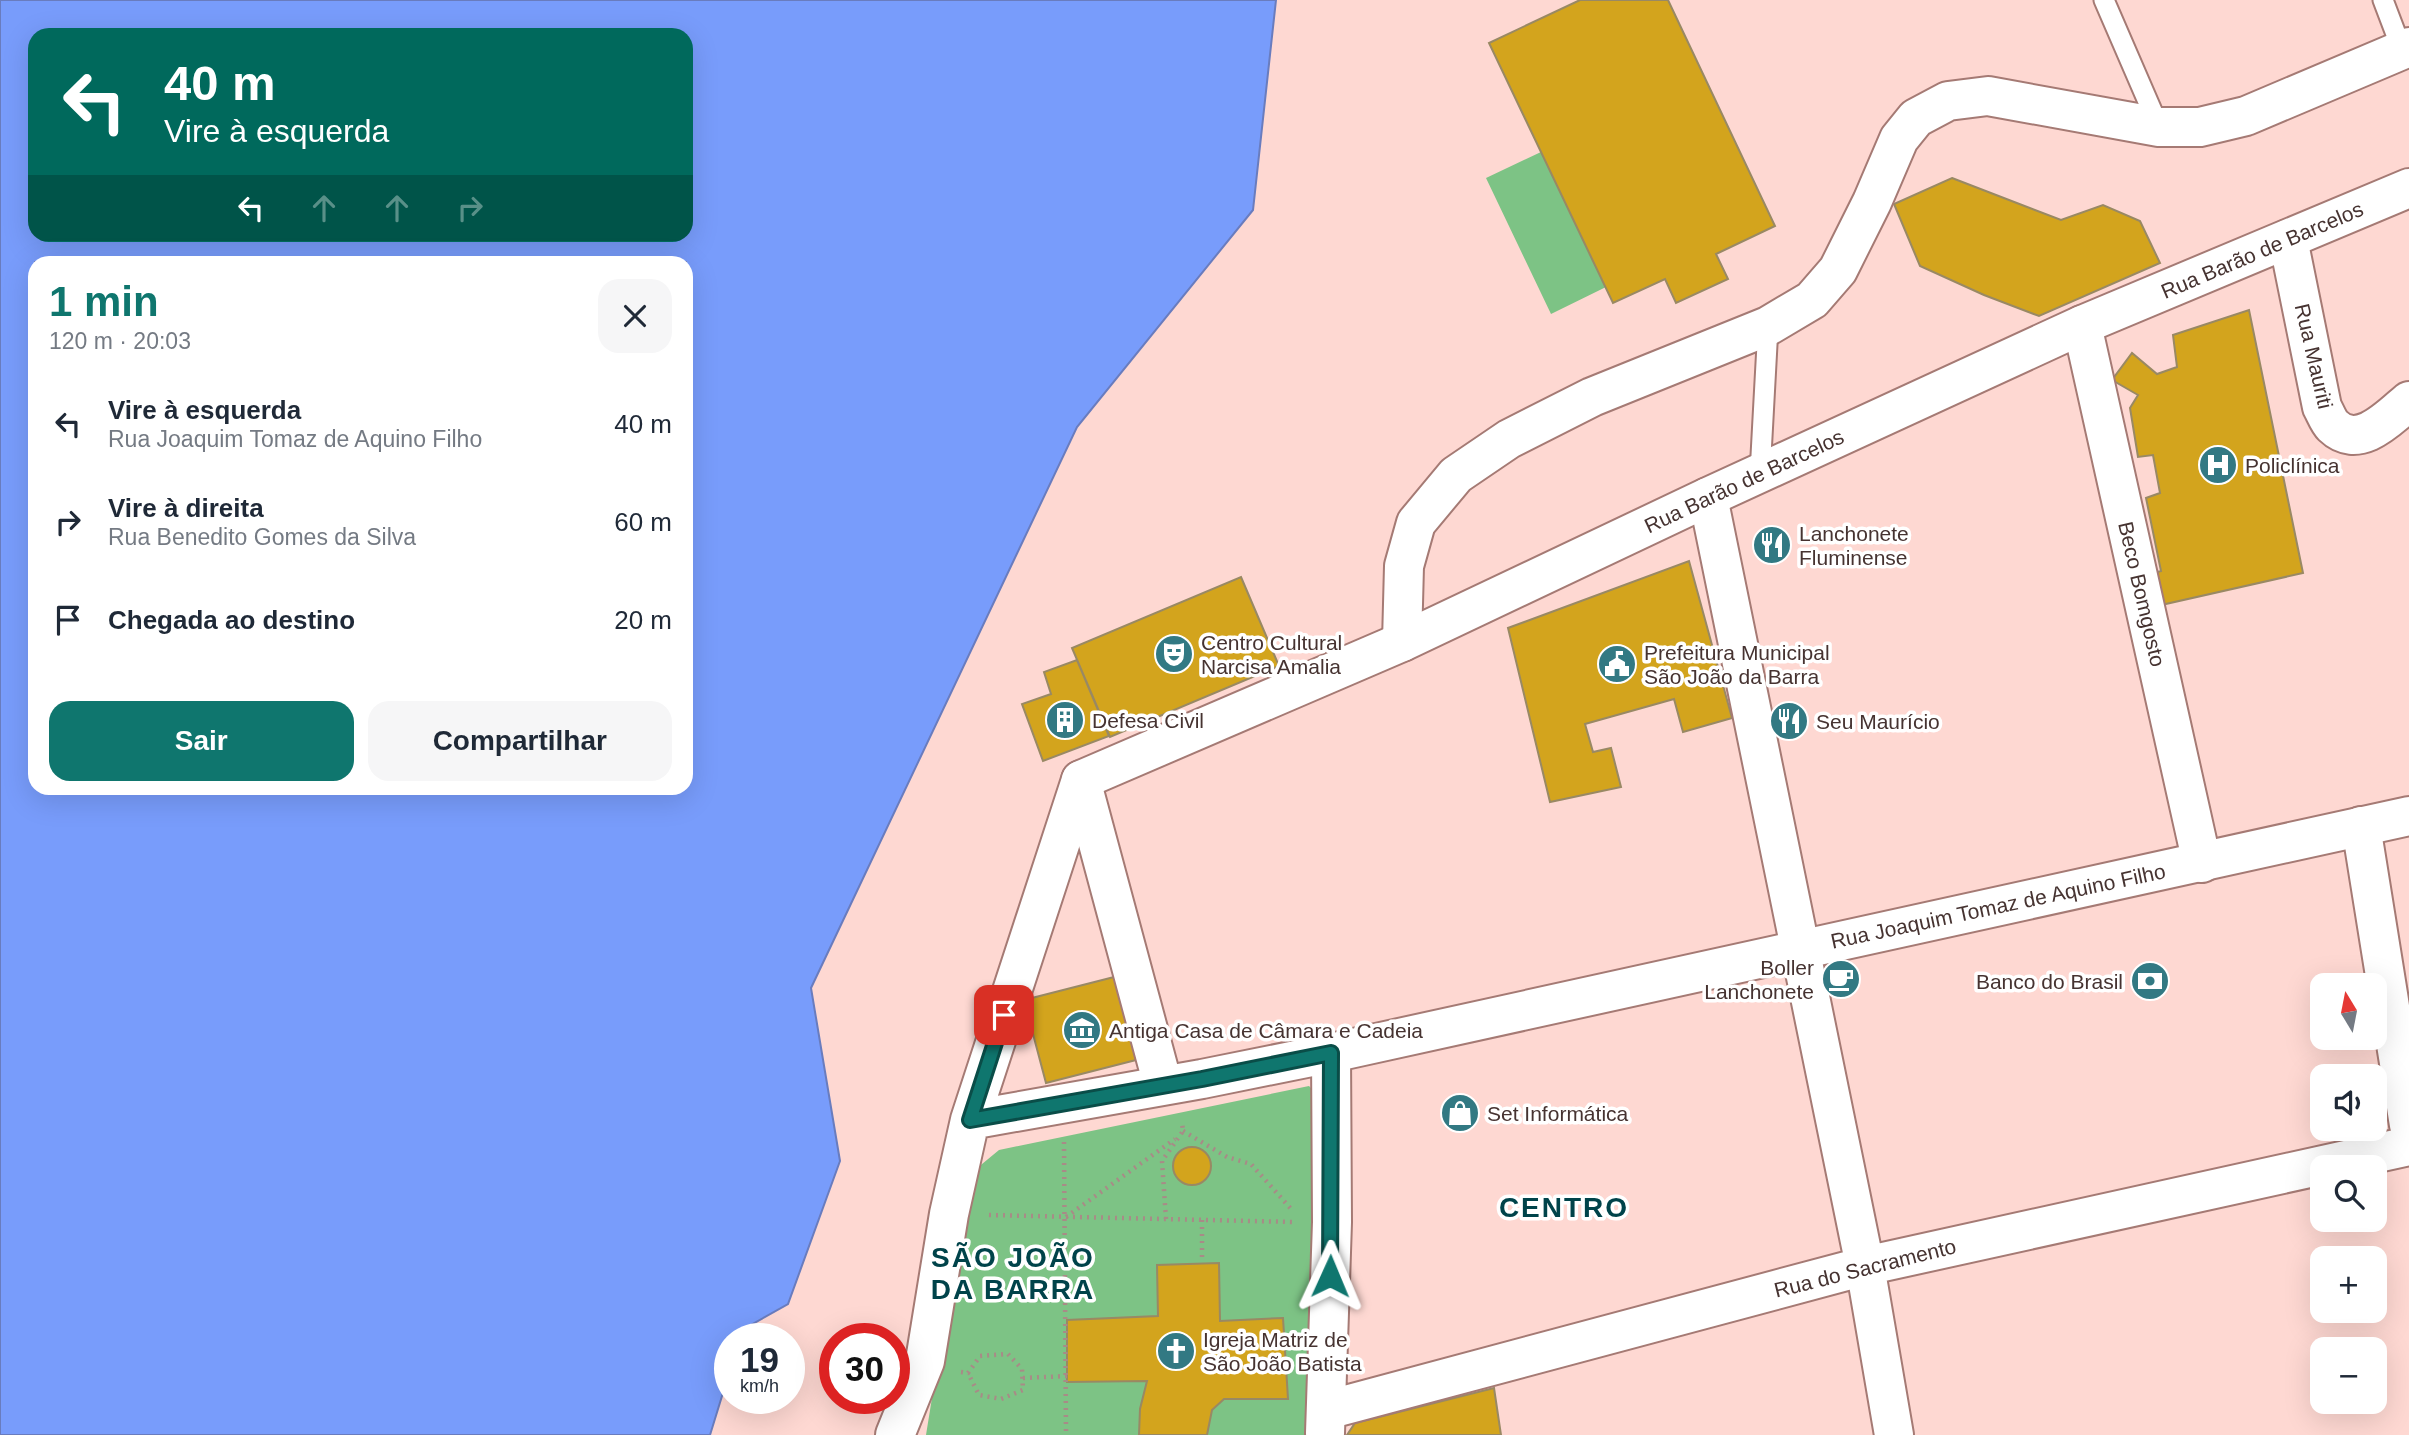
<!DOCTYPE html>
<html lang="pt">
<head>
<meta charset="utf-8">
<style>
	body { margin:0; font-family:Arial,sans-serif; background:#f6f6f7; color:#1f2937; height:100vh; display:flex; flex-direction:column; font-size:26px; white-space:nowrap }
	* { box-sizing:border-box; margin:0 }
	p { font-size:23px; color:#747a83 }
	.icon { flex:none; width:38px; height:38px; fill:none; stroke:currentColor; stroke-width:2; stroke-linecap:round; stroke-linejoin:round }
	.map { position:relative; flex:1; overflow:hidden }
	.sheet { position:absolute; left:28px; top:256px; width:665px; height:539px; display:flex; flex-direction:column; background:#fff; border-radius:21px; box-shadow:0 7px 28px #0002 }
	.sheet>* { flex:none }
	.guide { position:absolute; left:28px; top:28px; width:665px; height:214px; border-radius:21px; box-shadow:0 7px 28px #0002; background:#00695c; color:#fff; overflow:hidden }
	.needle { width:46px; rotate:350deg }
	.buttons { position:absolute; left:2310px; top:973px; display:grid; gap:14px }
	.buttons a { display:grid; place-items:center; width:77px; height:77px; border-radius:14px; background:#fff; box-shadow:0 7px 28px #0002; font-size:35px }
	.speed { position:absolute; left:714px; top:1323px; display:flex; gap:14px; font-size:35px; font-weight:700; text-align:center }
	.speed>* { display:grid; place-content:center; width:91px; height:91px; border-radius:50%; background:#fff; box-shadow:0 7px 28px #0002; line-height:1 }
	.speed small { font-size:18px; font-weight:400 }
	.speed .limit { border:10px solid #d22; background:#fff; color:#111 }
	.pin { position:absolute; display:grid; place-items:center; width:60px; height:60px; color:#fff; margin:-30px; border-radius:14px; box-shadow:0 4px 10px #0006 }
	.me { position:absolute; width:77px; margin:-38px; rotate:1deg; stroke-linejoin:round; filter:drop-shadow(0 0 5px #0008) }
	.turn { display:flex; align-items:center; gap:24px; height:147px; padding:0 21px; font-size:32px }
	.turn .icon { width:91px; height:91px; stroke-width:2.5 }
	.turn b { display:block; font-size:49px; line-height:60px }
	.lanes { display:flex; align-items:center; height:66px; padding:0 21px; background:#0003; justify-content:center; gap:35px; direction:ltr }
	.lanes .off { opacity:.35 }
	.round { display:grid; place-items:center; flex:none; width:74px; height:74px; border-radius:21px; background:#f6f6f7 }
	.head { display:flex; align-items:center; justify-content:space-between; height:119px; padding:0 21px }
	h1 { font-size:42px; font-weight:700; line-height:52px; color:#0f766e }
	.button { display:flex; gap:14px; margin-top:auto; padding:14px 21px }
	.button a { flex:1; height:80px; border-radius:21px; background:#0f766e; color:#fff; font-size:28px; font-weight:700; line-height:80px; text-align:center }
	.button a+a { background:#f6f6f7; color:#1f2937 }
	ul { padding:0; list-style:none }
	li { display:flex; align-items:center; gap:21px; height:98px; padding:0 21px }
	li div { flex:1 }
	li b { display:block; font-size:26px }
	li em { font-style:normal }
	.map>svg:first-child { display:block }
	.green { fill:#7dc385 }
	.water { fill:#789cfb; stroke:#697cbe; stroke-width:2; fill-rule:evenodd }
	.building { fill:#d3a41d; stroke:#998964; stroke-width:2 }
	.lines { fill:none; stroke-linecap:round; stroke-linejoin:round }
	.lane-casing { stroke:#a57a74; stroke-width:23 }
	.street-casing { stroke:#a57a74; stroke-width:42 }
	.secondary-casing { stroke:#a57a74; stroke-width:42 }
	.path { stroke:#a88b87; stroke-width:4.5; stroke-dasharray:2 5; stroke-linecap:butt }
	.lane { stroke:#fff; stroke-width:19 }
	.street { stroke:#fff; stroke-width:38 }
	.secondary { stroke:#fff; stroke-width:38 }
	.route-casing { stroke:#0a4d48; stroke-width:18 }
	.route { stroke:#0f766e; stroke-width:12 }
	.labels { text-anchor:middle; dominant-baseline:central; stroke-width:7; stroke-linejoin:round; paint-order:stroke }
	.street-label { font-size:21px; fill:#463331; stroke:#fff }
	.poi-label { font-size:21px; fill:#463331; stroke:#fff; text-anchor:start }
	.district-label { font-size:28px; font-weight:bold; letter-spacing:2px; fill:#00434a; stroke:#fff }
</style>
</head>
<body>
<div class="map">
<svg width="2409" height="1435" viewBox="0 0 2409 1435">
	<rect width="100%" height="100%" fill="#fed8d2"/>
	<path class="green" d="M1541 152 1606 287 1551 314 1486 178Z
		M1309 1086 1322 1099 1311 1435H926L946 1311 976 1169 999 1150Z"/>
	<path class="water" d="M0 0H1276L1253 210 1077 427 811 988 840 1161 788 1304 742 1330 739 1339H730V1370L710 1435H0ZM35 35H686V234H35ZM35 262H686V788H35Z"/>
	<path class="building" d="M1580 0H1668L1775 226 1716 254 1728 279 1676 303 1665 279 1613 303 1489 43Z
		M1952 178 2061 220 2103 205 2140 221 2160 263 2039 316 1984 295 1920 266 1894 204Z
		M2249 310 2303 573 2148 608 2140 577 2161 571 2146 498 2160 493 2153 455 2138 457 2130 408 2138 395 2112 380 2132 353 2157 374 2177 367 2173 335Z
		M1689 561 1732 718 1683 732 1674 699 1585 724 1593 752 1611 748 1621 787 1550 802 1508 628Z
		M1241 577 1279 666 1110 737 1072 648Z
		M1077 660 1109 736 1043 761 1022 704 1051 694 1044 672Z
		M1118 976 1140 1059 1046 1083 1024 1000Z
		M1173 1166a19 19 0 1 1 38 0a19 19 0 1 1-38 0Z
		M1219 1263 1220 1321 1283 1318 1288 1399H1224L1212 1410 1207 1435H1139L1140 1409 1147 1381 1067 1382V1320L1158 1316 1157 1265Z
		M1494 1388 1501 1435H1347L1355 1423Z"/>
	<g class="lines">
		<defs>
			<path id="lane" d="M2104 0 2159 127
				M2383 0 2402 50
				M1760 474 1768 326"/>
			<path id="street" d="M2288 239 2322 407C2325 412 2328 421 2333 426 2359 451 2390 417 2409 401
				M2082 325 2202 863
				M1708 497 1865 1266 1894 1435
				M1402 642 1404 566 1416 523 1456 475 1509 439 1592 397 1768 326 1812 300 1838 270 1872 202 1899 139 1916 118 1948 101 1988 96 2159 127H2200L2246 116 2409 47
				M1081 780 1163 1085
				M2361 826 2409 1125
				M1327 1410 1865 1266 2409 1146
				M1325 1433 1332 1222 1331 1053"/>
			<path id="secondary" d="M970 1120 1202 1079 1331 1053 2409 816
				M895 1435 925 1361 949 1214 970 1120 1081 780 1402 642 1708 497 2082 325 2409 188"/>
		</defs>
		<use href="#lane" class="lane-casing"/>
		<use href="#street" class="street-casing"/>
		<use href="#secondary" class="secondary-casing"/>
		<path class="path" d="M1183 1131 1227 1157 1251 1164 1292 1210
			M1064 1142 1066 1435
			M989 1215 1295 1222
			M1066 1217 1175 1139
			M1166 1219 1162 1161 1183 1131 1182 1122
			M1202 1220V1258
			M961 1372 968 1373 980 1356 1008 1354 1022 1369 1023 1390 1001 1399 979 1395 968 1373
			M1023 1378 1067 1376"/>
		<use href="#lane" class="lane"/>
		<use href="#street" class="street"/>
		<use href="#secondary" class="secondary"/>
	</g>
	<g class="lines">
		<defs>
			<path id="route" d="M1004 1015 970 1120 1202 1079 1331 1053 1330 1276"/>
		</defs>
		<use href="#route" class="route-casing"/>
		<use href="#route" class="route"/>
	</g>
	<defs>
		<symbol id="hospital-disc" viewBox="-11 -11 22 22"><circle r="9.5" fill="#327983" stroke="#fff"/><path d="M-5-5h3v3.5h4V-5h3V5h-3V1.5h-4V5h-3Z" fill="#fff"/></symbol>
		<symbol id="restaurant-disc" viewBox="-11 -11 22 22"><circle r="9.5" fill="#327983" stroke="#fff"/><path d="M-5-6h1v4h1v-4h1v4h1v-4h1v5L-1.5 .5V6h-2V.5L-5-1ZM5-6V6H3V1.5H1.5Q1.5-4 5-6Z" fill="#fff"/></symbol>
		<symbol id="theatre-disc" viewBox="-11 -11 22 22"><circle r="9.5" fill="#327983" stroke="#fff"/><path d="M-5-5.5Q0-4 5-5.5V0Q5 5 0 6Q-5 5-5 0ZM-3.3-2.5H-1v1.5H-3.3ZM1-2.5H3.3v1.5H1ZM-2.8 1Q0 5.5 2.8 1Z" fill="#fff"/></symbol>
		<symbol id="civic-disc" viewBox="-11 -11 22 22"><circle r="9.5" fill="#327983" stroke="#fff"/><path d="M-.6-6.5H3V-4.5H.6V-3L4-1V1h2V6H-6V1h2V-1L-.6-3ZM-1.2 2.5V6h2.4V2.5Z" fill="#fff"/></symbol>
		<symbol id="building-disc" viewBox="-11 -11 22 22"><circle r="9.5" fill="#327983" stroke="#fff"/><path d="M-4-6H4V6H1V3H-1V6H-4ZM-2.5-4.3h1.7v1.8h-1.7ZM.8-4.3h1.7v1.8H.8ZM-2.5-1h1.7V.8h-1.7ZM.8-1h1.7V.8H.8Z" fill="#fff"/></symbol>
		<symbol id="cafe-disc" viewBox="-11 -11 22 22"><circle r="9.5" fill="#327983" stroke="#fff"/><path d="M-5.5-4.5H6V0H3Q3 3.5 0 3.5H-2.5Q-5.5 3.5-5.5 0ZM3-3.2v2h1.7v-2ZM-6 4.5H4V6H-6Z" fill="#fff"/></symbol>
		<symbol id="bank-disc" viewBox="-11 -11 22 22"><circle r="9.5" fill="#327983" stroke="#fff"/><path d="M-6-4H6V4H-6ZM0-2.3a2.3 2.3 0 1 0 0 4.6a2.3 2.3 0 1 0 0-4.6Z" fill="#fff"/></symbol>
		<symbol id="museum-disc" viewBox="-11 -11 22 22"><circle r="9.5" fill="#327983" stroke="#fff"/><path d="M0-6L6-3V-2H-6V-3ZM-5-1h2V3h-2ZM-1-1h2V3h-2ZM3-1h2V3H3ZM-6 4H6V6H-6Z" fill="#fff"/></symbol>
		<symbol id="shop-disc" viewBox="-11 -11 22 22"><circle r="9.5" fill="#327983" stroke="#fff"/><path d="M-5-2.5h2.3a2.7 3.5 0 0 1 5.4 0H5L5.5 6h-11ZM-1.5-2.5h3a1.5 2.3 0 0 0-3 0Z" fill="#fff"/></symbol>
		<symbol id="church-disc" viewBox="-11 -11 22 22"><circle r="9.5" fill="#327983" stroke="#fff"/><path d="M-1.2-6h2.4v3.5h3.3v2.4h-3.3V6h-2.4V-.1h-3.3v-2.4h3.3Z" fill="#fff"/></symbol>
	</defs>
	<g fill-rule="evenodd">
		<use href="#hospital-disc" x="2196" y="443" width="44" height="44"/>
		<use href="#restaurant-disc" x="1750" y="523" width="44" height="44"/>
		<use href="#theatre-disc" x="1152" y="632" width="44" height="44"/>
		<use href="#civic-disc" x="1595" y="642" width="44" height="44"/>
		<use href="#building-disc" x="1043" y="698" width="44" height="44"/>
		<use href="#restaurant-disc" x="1767" y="699" width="44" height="44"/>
		<use href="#cafe-disc" x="1819" y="957" width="44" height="44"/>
		<use href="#bank-disc" x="2128" y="959" width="44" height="44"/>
		<use href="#museum-disc" x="1060" y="1008" width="44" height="44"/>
		<use href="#shop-disc" x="1438" y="1091" width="44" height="44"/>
		<use href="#church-disc" x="1154" y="1329" width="44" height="44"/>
	</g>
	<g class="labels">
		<g class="street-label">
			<text transform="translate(2262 250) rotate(-23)">Rua Barão de Barcelos</text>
			<text transform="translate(2314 356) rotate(77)">Rua Mauriti</text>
			<text transform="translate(1744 481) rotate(-25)">Rua Barão de Barcelos</text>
			<text transform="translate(2142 594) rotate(77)">Beco Bomgosto</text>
			<text transform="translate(1998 906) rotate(-12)">Rua Joaquim Tomaz de Aquino Filho</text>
			<text transform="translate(1865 1268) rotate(-14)">Rua do Sacramento</text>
		</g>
		<g class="poi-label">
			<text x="2245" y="465">Policlínica</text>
			<text x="1799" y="533">Lanchonete<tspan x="1799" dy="24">Fluminense</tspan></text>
			<text x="1201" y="642">Centro Cultural<tspan x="1201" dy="24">Narcisa Amalia</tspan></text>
			<text x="1644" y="652">Prefeitura Municipal<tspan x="1644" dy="24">São João da Barra</tspan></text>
			<text x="1092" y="720">Defesa Civil</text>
			<text x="1816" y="721">Seu Maurício</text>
			<text x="1814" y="967" text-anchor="end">Boller<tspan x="1814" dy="24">Lanchonete</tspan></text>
			<text x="2123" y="981" text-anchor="end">Banco do Brasil</text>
			<text x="1109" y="1030">Antiga Casa de Câmara e Cadeia</text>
			<text x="1487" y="1113">Set Informática</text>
			<text x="1203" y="1339">Igreja Matriz de<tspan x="1203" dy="24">São João Batista</tspan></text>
		</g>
		<g class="district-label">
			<text x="1564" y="1207">CENTRO</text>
			<text x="1013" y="1257">SÃO JOÃO<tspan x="1013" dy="32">DA BARRA</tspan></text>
		</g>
	</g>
</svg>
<div class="buttons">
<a><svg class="needle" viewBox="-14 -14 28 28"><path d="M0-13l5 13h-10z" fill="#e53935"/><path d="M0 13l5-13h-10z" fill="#747a83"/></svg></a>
<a><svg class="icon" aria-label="sound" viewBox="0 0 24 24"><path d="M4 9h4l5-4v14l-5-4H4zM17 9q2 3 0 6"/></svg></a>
<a><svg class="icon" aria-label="search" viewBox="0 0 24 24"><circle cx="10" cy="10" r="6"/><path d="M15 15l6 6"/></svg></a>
<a>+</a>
<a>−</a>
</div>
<div class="speed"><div>19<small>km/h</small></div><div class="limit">30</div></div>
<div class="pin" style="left:1004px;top:1015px;background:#d93025"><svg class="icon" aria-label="arrive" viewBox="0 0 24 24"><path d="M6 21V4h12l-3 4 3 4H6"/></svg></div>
<svg class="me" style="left:1330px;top:1276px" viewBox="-20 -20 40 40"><path d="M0-17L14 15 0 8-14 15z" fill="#0f766e" stroke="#fff" stroke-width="4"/></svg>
<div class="guide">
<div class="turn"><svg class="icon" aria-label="left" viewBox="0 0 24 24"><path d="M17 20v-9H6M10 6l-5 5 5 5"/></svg><div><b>40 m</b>Vire à esquerda</div></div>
<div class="lanes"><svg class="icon" aria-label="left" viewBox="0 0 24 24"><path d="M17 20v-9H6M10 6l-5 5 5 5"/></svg><svg class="icon off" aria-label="ahead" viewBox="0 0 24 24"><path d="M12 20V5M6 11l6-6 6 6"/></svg><svg class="icon off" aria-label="ahead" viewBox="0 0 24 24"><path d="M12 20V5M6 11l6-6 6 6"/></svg><svg class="icon off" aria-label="right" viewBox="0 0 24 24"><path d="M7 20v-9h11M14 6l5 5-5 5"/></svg></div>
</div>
<section class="sheet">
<div class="head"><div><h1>1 min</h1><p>120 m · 20:03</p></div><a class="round"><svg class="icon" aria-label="close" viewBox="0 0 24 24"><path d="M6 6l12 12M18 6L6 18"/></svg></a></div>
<ul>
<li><svg class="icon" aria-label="left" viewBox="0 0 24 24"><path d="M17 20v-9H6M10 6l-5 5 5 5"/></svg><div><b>Vire à esquerda</b><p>Rua Joaquim Tomaz de Aquino Filho</p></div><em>40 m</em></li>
<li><svg class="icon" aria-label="right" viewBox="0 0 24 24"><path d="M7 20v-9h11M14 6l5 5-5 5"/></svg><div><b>Vire à direita</b><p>Rua Benedito Gomes da Silva</p></div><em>60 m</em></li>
<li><svg class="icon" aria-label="arrive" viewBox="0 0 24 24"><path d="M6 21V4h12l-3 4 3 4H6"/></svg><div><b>Chegada ao destino</b></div><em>20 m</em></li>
</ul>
<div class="button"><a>Sair</a><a>Compartilhar</a></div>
</section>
</div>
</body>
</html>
